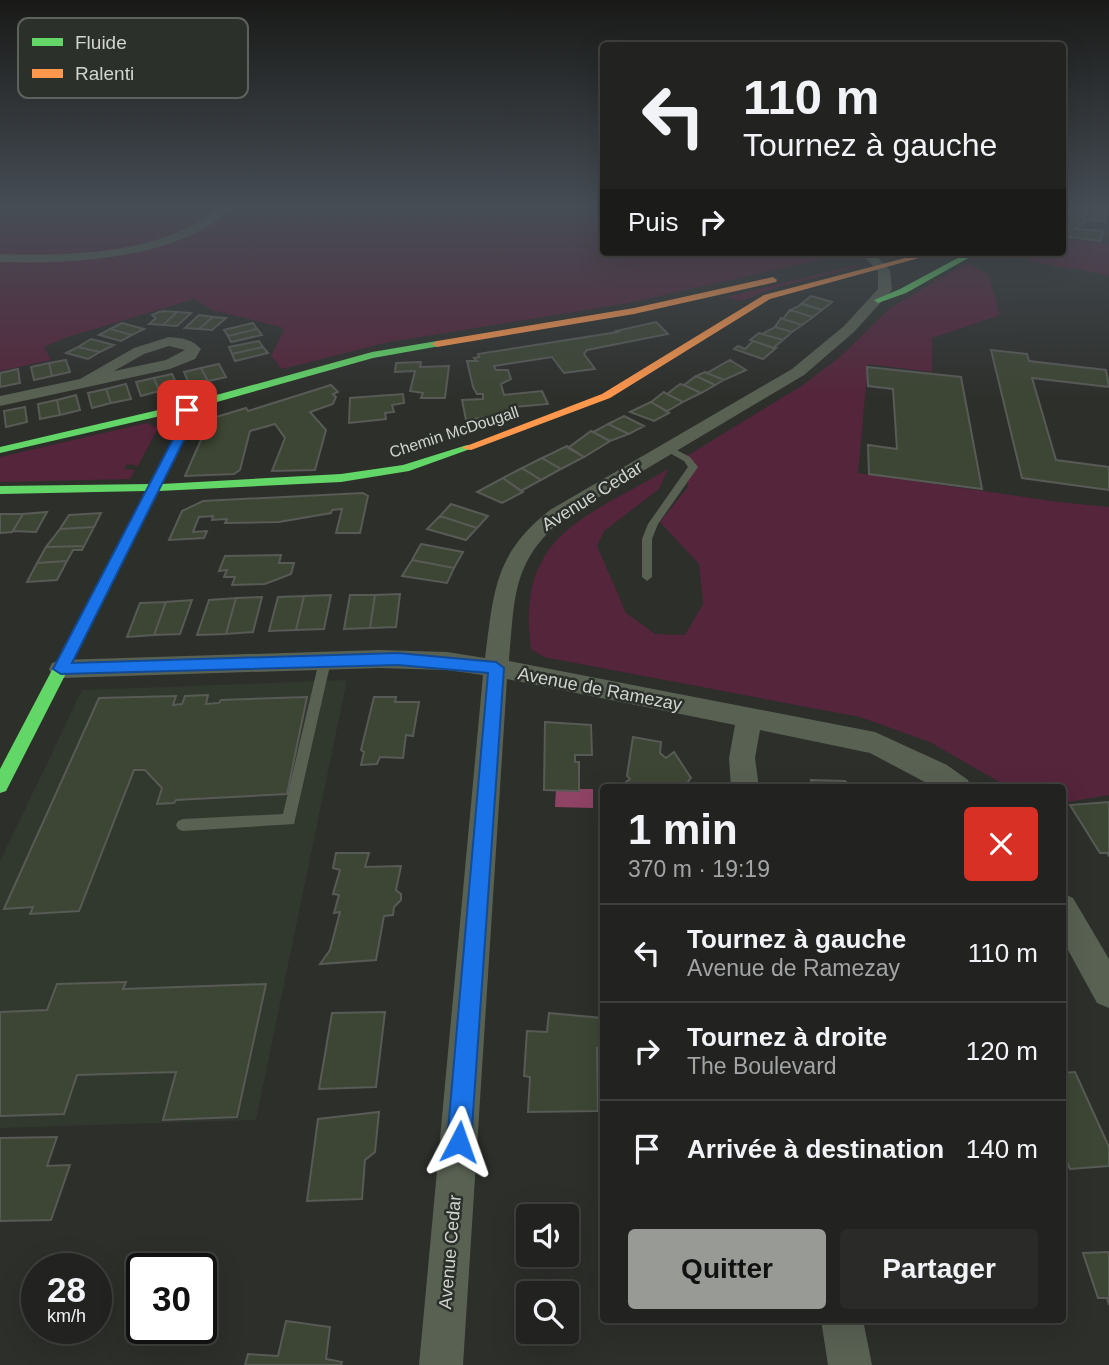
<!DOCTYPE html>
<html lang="fr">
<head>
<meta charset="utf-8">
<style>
	body { margin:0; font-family:Arial,sans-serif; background:#2a2b29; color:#f1f3f6; height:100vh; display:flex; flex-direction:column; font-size:26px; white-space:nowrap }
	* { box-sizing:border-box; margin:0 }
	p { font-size:23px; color:#a2a4a5 }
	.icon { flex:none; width:38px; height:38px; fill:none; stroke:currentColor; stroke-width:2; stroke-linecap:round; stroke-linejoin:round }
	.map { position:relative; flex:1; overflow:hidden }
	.panel { position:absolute; left:600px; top:784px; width:466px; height:539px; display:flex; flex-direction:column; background:#222320; border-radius:7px; box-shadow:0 7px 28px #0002,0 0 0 2px #3f403e }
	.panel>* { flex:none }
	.top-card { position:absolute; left:600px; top:42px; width:466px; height:214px; border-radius:7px; box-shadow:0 7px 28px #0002,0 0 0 2px #3f403e; background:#222320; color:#f1f3f6; overflow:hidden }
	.fabs { position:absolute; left:516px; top:1204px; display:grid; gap:14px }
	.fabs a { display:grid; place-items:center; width:63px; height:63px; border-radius:7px; background:#222320; box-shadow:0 7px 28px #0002,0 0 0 2px #3f403e; font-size:35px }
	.speed { position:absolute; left:21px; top:1253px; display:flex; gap:14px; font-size:35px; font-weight:700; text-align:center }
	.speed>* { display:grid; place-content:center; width:91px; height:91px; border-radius:50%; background:#222320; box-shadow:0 7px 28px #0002,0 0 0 2px #3f403e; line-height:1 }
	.speed small { font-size:18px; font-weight:400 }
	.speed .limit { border:4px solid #111; border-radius:10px; background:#fff; color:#111 }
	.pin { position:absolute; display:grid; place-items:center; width:60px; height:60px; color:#fff; margin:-30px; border-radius:14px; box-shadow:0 4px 10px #0006 }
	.me { position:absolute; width:77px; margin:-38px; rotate:4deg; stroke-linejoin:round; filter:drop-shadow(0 0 5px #0008) }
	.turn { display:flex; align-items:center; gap:24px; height:147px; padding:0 28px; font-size:32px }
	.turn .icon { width:91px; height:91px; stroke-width:2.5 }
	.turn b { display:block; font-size:49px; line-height:60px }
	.then { display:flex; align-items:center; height:66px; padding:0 28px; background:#0003; gap:14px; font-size:26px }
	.round { display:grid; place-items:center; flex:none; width:74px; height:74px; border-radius:7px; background:#2a2b29 }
	.overview { display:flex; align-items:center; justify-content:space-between; height:119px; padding:0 28px }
	h1 { font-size:42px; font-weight:600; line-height:52px }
	.cta { display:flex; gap:14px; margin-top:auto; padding:14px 28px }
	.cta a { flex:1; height:80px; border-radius:7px; background:#989a96; color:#111; font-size:28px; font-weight:600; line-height:80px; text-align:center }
	.cta a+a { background:#2a2b29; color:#f1f3f6 }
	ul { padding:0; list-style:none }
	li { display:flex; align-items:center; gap:21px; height:98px; padding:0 28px; border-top:2px solid #3f403e }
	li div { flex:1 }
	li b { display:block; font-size:26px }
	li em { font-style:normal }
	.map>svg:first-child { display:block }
	.built { fill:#31382e }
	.green { fill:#55253b }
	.water { fill:#8f4365 }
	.building { fill:#3d4634; stroke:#585a56; stroke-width:2 }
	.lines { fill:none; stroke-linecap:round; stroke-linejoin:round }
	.lane { fill:#596153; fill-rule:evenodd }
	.street { fill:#596153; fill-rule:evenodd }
	.fast { fill:#63d668; fill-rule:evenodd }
	.slow { fill:#ff974d; fill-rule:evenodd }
	.route { fill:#1a73e8; stroke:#114b97; stroke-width:2 }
	.labels { text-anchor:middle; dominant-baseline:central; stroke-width:5; stroke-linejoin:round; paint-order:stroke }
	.far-street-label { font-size:16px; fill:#d1d4d0; stroke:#2c302a }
	.street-label { font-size:18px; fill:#d1d4d0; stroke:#2c302a }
	.key { fill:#2c302a; stroke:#5e615c; stroke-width:2 }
	.key-label { font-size:19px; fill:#d1d4d0 }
</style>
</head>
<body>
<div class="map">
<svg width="1109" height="1365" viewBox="0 0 1109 1365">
	<rect width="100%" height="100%" fill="#2d2f2b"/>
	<path class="built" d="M347 680 256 1120 0 1128V861L82 690Z"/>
	<path class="green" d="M0 207H604V252H836L828 254 832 257 829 258 624 304 389 342 282 369 271 356 284 330 281 327 212 310 195 299 64 338 44 347 51 360 0 371Z
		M1062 238 1109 244V276C1082 267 1053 269 1026 259V252H1062Z
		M967 263 988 274 1000 315 932 338V372L868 364 858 473 1059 502 1109 507V795L1062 803V788L1008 787 930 742 860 717 544 657 531 649C516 534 584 519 668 469L659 489 604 531 597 546 626 613 655 634 685 635 703 604 699 564 660 522 688 487 687 456 803 385 841 356 890 308Z
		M856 265 858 267 775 288 741 301 726 297Z
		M147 423 158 428 138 466 127 464 124 469 135 470 130 479 0 482V457Z"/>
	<path class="water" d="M556 789H593V808L555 807Z"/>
	<path class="building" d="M1090 208 1107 211 1105 222 1090 219 1074 229 1103 231 1101 241 1062 236V214L1071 207Z
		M811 296 832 302 822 310 801 304Z
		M803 304 822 310 813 317 790 310Z
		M790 310 813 317 802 325 783 319Z
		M159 312 164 311 177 312 163 325 149 324 156 318 152 315Z
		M177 312 191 313 177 326 163 325Z
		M199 315 213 317 199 329 185 328Z
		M213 317 226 318 212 330 199 329Z
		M781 318 783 319 802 325 792 332 775 327Z
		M656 322 668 334 587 350 584 354 595 369 564 373 552 357 494 366 496 370H508L511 379 501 384 504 395 542 391 548 404 514 407 508 412 510 414 466 420 462 400 483 399V394H477L473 387 467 361H477L474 358 479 357 478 354 618 332 616 331Z
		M122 323 144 329 132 335 110 329Z
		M253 323 257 329 228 336 224 330Z
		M775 327 792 332 783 340 762 334Z
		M110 329 132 335 121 341 99 335Z
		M257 329 262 335 231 342 228 336Z
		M759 333 762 334 783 340 773 348 750 340Z
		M91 339 114 345 100 352 78 347Z
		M259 341 263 347 232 354 229 347Z
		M753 341 774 348H776L763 359 734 349 738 346 745 349Z
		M78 347 100 352 88 359 66 353Z
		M263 347 268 353 235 361 232 354Z
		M991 350 1027 354 1029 361 1106 370 1109 387 1032 378 1056 460 1109 467V490L1022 478Z
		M66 360 70 372 52 376 49 363Z
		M730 360 746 370 724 380 707 373Z
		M421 362 420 367 449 366 445 398H421L423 393 410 391 415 371 395 372 396 363Z
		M49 363 52 376 34 380 31 367Z
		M219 364 226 377 208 381 201 368Z
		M867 367 961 377 982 489 869 474 868 445 897 449 893 389 868 386Z
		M201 368 208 381 190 386 184 372Z
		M18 369 20 383 0 387V373Z
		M705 372 707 373 724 380 715 385 696 376Z
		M172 374 178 387 159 391 154 378Z
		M696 376 715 385 701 393 684 385Z
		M154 378 159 391 141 396 136 382Z
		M126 384 131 399 111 403 106 389Z
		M680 384 684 385 701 393 683 402 667 394Z
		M331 385 338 392 333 394 336 397 333 404 310 412 326 430 315 470 272 471 285 438 275 424 250 431 240 470 234 474 185 476 208 424 216 421V417L246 408 248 411Z
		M106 389 111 403 92 408 88 393Z
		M664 392 667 394 683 402 667 411 651 402Z
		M403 394 404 403 392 405 394 412 385 413 386 419 349 423 350 398Z
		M76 395 80 410 60 415 57 400Z
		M57 400 60 415 40 419 38 404Z
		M651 402 669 413 654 421 630 412Z
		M25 407 27 422 6 427 4 411Z
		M624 416 644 426 629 434 608 424Z
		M608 424 629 434 610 441 593 432Z
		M591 431 610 441 584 457 568 448Z
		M567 446 584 457 561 469 542 458Z
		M542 458 561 469 541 480 522 468Z
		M522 468 541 480 521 491 503 478Z
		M503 478 523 492 502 503 477 492Z
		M363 493 368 496 360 533H336L342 509 332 510 331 513 279 522 225 523 227 519 212 520 213 516 199 517 193 532 207 531 204 538 169 540 182 511 203 501Z
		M451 504 488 516 477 528 440 516Z
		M47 512 36 532 13 531 23 514Z
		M101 513 94 527 60 529 69 515Z
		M0 514H23L12 532 0 533Z
		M440 516 477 528 466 540 427 529Z
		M94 527 84 546 46 547 60 529Z
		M421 544 463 552 454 568 412 560Z
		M84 546 82 550H73L67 561 37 563 46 547Z
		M281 555 279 563H294L291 574 265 584 232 585 235 577H224L227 570 219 571 225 556Z
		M412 560 454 568 447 583 402 576Z
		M67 561 57 580 27 582 37 563Z
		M400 594 396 627 370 628 375 595Z
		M331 595 324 629 296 630 304 596Z
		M350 595H375L370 628 344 629Z
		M304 596 296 630 269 631 278 597Z
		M262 597 253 632 226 634 236 598Z
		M236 598 226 634 197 635 209 600Z
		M192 600 180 634 154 635 166 602Z
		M166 602 154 635 127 637 140 603Z
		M208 695 206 704 219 703 221 700 307 697 287 794 176 800 174 803 157 804 162 788 145 770H134L79 911 30 914 33 907 4 909 99 698 176 696 173 705 182 704 185 696Z
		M374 697H396L395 702H419L413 736 406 735 403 758 380 757 377 764 361 765 364 752 361 750Z
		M545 722 591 725 592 755H575V762H579V791L544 790Z
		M633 737 661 742 660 753 666 758 674 752 691 778 686 784 692 788H618L630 779 627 776Z
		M811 780 845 781 852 788H794L813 787Z
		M1109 802V856L1107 853H1100L1070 805Z
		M336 853H369L365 867 401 866 396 890 401 894V900L394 907 393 915 384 916 376 960 320 964 330 950 340 912 334 913 339 895 333 894 340 870 333 868Z
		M126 982 123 989 266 984 237 1117 163 1120 176 1072 77 1075 64 1114 0 1116V1012L47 1010 57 984Z
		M385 1012 376 1087 319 1089 332 1013Z
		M549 1013 602 1018 603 1046 597 1048 598 1111 528 1112 530 1077 524 1076 527 1031 547 1032Z
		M1075 1072 1109 1147V1166L1070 1169 1062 1150V1073Z
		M379 1112 375 1152 365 1160 362 1199 307 1201 318 1119Z
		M57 1137 47 1166 70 1165 51 1220 0 1221V1138Z
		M1109 1252V1305L1107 1298H1098L1083 1253Z
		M927 1320H986L987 1323H928Z
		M286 1321 330 1327 326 1359 342 1362 341 1365H245L248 1354 278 1356Z"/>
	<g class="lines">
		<path class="lane" d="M669 446 690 457 698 467 658 524 652 539V577L647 581 642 577V539L648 524 688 467 684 461 666 451 665 449Z
			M325 657 331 661 294 824 183 831 178 829 176 825 178 821 183 819 283 814 319 661Z"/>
		<path class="street" d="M219 207H231C183 260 67 264 0 262V254C69 256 164 255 219 207Z
			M859 252H872L890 270 892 290 854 332 804 375 564 518C511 562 515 598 509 661L875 732 947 765 968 780 971 788H936L870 753 760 730 755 758 759 788H731L729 758 735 725 507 679 463 1365H419L483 675 447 670 379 668 61 678 52 675 49 669 52 663 61 660 379 650 447 652 485 658C494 591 494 554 550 510L792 369 844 326 878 289V271Z
			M169 337C182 338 192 339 201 349L195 359 170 369 0 406V396L80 379 134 348ZM169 346 185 350 166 360 114 371 144 354Z
			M1062 893 1073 898 1109 959V1008L1097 1003 1062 939Z
			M821 1320H863L872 1365H828Z"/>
		<path class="fast" d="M969 252H979L906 293 878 303 874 300 900 289Z
			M437 341 440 342V346L373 358 192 409 195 420 162 484 341 474 403 465 467 445 473 448 409 471 341 482 159 491 6 791 0 793V769L146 491 0 494V486L150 484 183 420 182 411 0 453V447L184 404 372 352Z"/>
		<path class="slow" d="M928 252H941L770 299 610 398 471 450 461 448 602 394 764 295Z
			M773 277 777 280 776 282 634 314 437 347 432 344 437 341 634 308Z"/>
	</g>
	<linearGradient id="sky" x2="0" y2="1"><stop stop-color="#191a18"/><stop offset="0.52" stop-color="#464d55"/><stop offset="1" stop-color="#464d55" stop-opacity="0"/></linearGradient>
	<rect width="1109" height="399" fill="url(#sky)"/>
	<path class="route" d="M187 406 192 410 194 420 72 663 398 653 496 662 504 668 471 1142 468 1151 459 1154 451 1151 447 1142 488 673 398 665 61 674 53 669 183 420 181 410Z"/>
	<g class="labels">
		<g class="far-street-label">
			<text transform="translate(454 432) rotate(-18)">Chemin McDougall</text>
		</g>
		<g class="street-label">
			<text transform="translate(592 496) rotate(-32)">Avenue Cedar</text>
			<text transform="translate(600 689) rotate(11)">Avenue de Ramezay</text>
			<text transform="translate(450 1252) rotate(-85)">Avenue Cedar</text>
		</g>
	</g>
	<rect x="18" y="18" width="230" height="80" rx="10" class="key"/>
	<rect x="32" y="38" width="31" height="8" fill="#63d668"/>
	<rect x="32" y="69" width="31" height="9" fill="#ff974d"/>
	<g class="key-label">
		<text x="75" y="49">Fluide</text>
		<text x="75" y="80">Ralenti</text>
	</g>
</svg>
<div class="fabs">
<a><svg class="icon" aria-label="sound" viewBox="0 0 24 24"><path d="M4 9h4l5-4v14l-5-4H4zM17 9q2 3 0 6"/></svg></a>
<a><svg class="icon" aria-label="search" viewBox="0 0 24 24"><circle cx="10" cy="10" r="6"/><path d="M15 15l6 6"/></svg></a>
</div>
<div class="speed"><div>28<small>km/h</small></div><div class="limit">30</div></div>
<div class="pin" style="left:187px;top:410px;background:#d93025"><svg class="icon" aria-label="arrive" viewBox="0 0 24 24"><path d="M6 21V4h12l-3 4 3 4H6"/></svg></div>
<svg class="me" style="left:459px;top:1142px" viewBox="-20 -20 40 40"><path d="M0-17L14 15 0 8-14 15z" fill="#1a73e8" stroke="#fff" stroke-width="4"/></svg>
<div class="top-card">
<div class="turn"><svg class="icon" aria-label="left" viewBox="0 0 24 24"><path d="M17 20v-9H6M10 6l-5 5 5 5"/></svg><div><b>110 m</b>Tournez à gauche</div></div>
<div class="then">Puis<svg class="icon" aria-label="right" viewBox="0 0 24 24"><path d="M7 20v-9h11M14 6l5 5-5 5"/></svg></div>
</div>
<section class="panel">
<div class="overview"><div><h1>1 min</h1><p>370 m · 19:19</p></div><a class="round" style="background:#d93025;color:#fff"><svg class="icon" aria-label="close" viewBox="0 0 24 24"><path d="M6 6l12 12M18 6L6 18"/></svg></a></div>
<ul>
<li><svg class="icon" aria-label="left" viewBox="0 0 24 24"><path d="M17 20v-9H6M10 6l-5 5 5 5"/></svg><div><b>Tournez à gauche</b><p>Avenue de Ramezay</p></div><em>110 m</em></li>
<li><svg class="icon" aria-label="right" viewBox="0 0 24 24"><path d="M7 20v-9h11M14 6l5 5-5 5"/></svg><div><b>Tournez à droite</b><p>The Boulevard</p></div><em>120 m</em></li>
<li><svg class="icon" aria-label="arrive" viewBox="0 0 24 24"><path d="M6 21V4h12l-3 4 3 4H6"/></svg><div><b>Arrivée à destination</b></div><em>140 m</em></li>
</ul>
<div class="cta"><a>Quitter</a><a>Partager</a></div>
</section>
</div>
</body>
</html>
